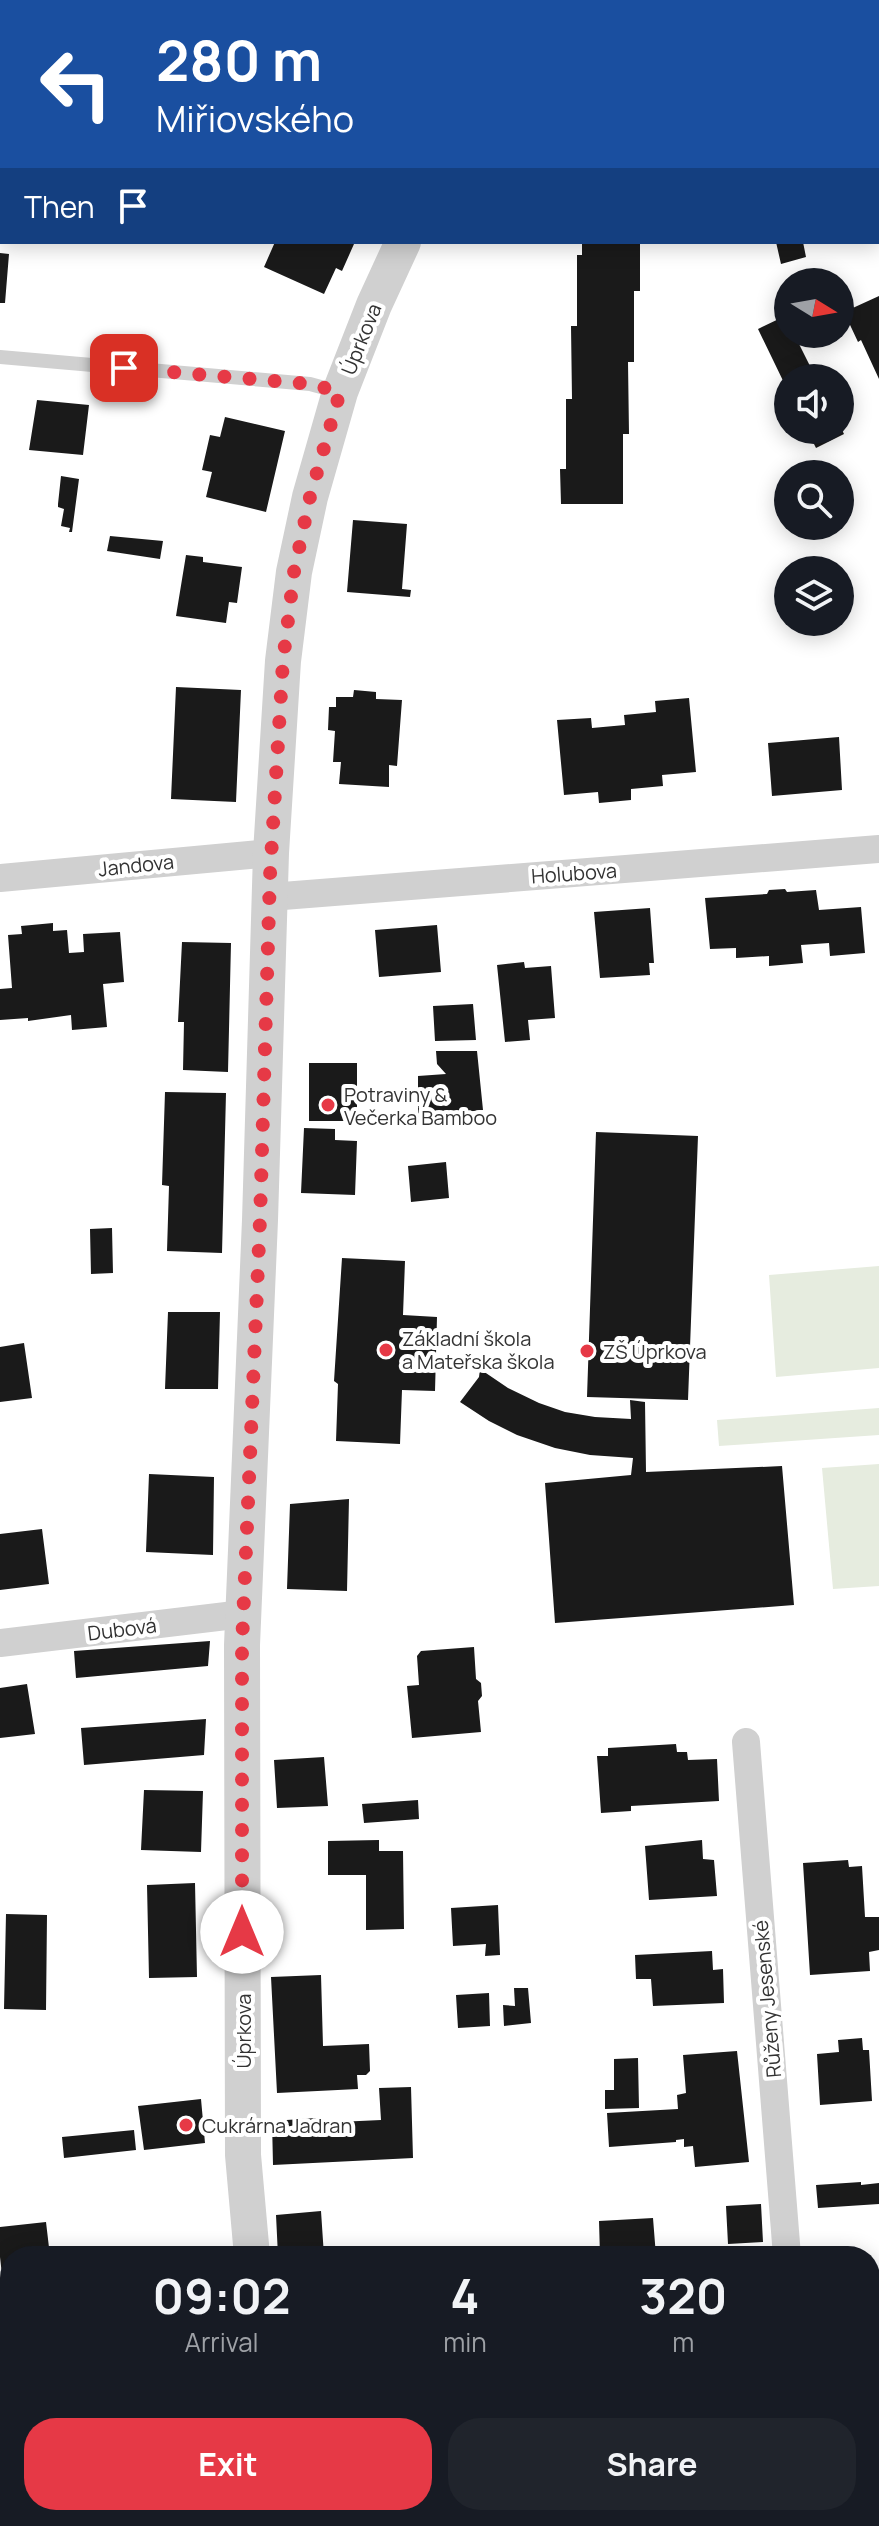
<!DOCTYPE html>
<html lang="en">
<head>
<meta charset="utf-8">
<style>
	body { margin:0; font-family:Manrope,sans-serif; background:#20242c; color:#f1f3f6; height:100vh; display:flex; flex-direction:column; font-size:30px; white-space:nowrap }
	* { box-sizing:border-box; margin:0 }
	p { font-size:26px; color:#9ea1a6 }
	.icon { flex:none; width:44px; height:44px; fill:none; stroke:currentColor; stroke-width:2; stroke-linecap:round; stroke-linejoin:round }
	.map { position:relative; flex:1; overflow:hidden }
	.sheet { position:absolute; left:0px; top:2246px; width:880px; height:280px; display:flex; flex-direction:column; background:#171b24; border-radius:32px 32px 0 0; box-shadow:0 4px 20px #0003 }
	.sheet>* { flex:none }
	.hud { position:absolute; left:0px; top:0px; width:880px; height:244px; box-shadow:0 4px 20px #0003; background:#1a4fa0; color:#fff; overflow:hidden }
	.needle { width:52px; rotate:101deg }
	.buttons { position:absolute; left:774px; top:268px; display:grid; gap:16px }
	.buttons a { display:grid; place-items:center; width:80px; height:80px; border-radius:50%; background:#171b24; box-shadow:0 4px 20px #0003; font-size:40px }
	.pin { position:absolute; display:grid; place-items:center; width:68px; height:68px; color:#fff; margin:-34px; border-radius:16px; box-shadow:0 4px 12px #0006 }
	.me { position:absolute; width:88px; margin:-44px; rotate:0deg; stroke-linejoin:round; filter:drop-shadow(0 0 6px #0008) }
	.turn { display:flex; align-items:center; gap:28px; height:168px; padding:0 24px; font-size:36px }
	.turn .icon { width:104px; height:104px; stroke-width:2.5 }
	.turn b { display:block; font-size:56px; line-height:68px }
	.then { display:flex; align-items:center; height:76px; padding:0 24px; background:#0003; gap:16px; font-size:30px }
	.eta { display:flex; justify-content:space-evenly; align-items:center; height:136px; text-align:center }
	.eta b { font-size:48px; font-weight:700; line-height:56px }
	.primary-button { display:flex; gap:16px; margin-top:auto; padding:16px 24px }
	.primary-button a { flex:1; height:92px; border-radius:32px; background:#e63946; color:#fff; font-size:32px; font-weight:700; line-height:92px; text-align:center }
	.primary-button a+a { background:#20242c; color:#f1f3f6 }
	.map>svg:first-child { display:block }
	.green { fill:#e6ecdf }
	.building { fill:#1a1a1a }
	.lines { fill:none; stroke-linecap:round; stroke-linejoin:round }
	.service { stroke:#d0d0d0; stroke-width:14 }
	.minor { stroke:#d0d0d0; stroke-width:28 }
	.tertiary { stroke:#d0d0d0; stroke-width:36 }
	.route { stroke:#e63946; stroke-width:14; stroke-dasharray:0 25.2 }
	.poi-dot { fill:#e63946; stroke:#fff; stroke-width:3 }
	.labels { text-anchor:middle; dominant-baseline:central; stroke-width:8; stroke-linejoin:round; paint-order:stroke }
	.street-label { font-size:20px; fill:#333; stroke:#fff }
	.poi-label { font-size:20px; fill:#333; stroke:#fff; text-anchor:start }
</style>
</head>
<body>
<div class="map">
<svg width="879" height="2526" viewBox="0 0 879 2526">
	<rect width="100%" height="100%" fill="#fff"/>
	<path class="green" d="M879 1266V1368L776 1377 769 1275Z
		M879 1408V1435L719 1446 717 1420Z
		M879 1464V1586L833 1589 822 1468Z"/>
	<path class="building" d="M275 242H350L354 244 342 271 336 268 324 294 264 267Z
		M582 242H640V291H634V362H628L629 434H623V504H561L560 469H566V399H572L571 326H577V255H582Z
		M776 242H803L806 257 781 264Z
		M0 253 9 254 5 303H0Z
		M879 296V379L861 340 858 342 844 312Z
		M785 316 788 334H794L816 378H788V391L758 329Z
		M37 400 89 405 83 455 29 450Z
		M225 417 285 431 266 512 206 497 212 472 202 470 210 435 220 437Z
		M807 430H842L844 434 816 448Z
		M61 476 79 479 72 532H69L70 528 61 526 64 509 58 507V504Z
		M353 520 407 524 402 589 411 590 410 597 347 592Z
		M110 536 163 541 160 559 107 551Z
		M186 555 203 557V562L242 567 237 603 229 602 226 623 176 616Z
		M176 687 241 690 236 802 171 799Z
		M354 690 376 692V699L402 700 397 766 389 765V787L339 784 341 762H333L335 731 328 730 329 707H336V697H353Z
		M689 698 696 772 662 775 663 786 631 789V800L599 803 598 792 564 795 557 720 591 718 592 728 625 725 624 715 656 712 655 701Z
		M839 737 842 790 772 796 768 743Z
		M785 889 787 892 816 890 819 910 861 907 865 953 830 956 829 943 801 945 803 963 769 966V956L736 958V948L710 949 705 898 767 894 769 890Z
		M650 908 654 963H649L650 975 600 978 594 912Z
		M53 923V931L67 930 69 953 84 952 83 934 120 932 124 982 103 984 107 1027 72 1030 71 1015 28 1021V1018L0 1020V989L12 988 8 935 22 934 21 926Z
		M437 925 441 972 379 977 375 930Z
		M182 942 231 943 228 1072 183 1070 184 1022H178Z
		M524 962 525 968 551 966 555 1018 528 1020 530 1040 505 1042 497 965Z
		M473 1004 476 1040 435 1041 433 1006Z
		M436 1051H477L483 1110 418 1117V1076L446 1074 437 1064Z
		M309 1063H357V1121H309Z
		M165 1092 226 1093 222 1253 167 1251 169 1186 162 1185Z
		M304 1128 335 1129V1140L357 1141 355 1195 301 1193Z
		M596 1132 698 1136 688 1400 587 1397Z
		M446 1162 449 1198 411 1202 408 1166Z
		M112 1228 113 1273 91 1274 90 1229Z
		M342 1258 405 1261 403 1315 437 1317 435 1391 402 1390 400 1444 336 1441 338 1384 334 1381Z
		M168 1312H220L218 1389H165Z
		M24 1343 32 1398 0 1402V1347Z
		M480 1369 508 1388 539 1403 565 1412 595 1417 631 1419 630 1400 645 1402 646 1472 782 1466 794 1605 555 1623 545 1483 631 1475 633 1458 590 1455 555 1448 517 1435 489 1421 460 1402 479 1377Z
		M149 1474 214 1477 213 1555 146 1552Z
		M349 1499 347 1591 287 1589 290 1504Z
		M42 1529 49 1584 0 1590V1534Z
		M210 1641 208 1666 76 1678 74 1651Z
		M474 1647 476 1679 481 1683 482 1696 478 1701 481 1732 412 1738 407 1686 419 1685 417 1656 421 1651Z
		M27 1684 35 1734 0 1738V1688Z
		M206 1719 204 1755 84 1765 81 1728Z
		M676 1744 677 1752H687L688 1760 717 1759 719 1801 631 1806V1811L601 1813 597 1756H608V1748Z
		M324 1757 328 1806 277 1808 274 1760Z
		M144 1790 203 1791 201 1852 141 1850Z
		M418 1800 419 1819 364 1823 362 1804Z
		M379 1840V1851H403L404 1929 366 1930V1875H328V1841Z
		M702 1840 703 1859 714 1860 717 1896 649 1900 645 1846Z
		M848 1860 849 1867 862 1866 865 1917H879V1950L869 1952 870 1971 810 1975 803 1863Z
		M195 1883 197 1977 149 1978 147 1885Z
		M498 1905 500 1955 485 1956 486 1944 453 1946 451 1908Z
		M6 1914 47 1915 46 2010 4 2009Z
		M712 1951 713 1970 723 1969 724 2003 653 2006 651 1979H636L635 1955Z
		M321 1975 323 2046 369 2044 370 2071 366 2075H357L358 2089 277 2093 271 1977Z
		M514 1988H528L531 2023 504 2026 503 2005 515 2006Z
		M489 1993 490 2026 458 2028 456 1995Z
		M862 2038 863 2050H869L872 2101 820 2105 817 2054 839 2052 838 2040Z
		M737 2051 749 2162 695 2167 693 2146 684 2147V2139L676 2140V2142L609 2147 607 2113 678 2109 677 2095 686 2093 683 2055Z
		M638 2058 639 2108 605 2109V2090H614V2059Z
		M411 2087 413 2158 273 2165 272 2121 316 2118V2123L381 2120 379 2088Z
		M201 2099 205 2143 144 2150 138 2106Z
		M134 2130 136 2150 64 2158 62 2137Z
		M861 2182V2185L879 2183V2204L818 2208 816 2185Z
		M761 2204 763 2242 728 2244 726 2206Z
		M321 2211 324 2256H278L276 2215Z
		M653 2218 656 2256H600L599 2221Z
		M46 2222 50 2256H10V2301L5 2302 0 2257V2227Z
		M164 2247 171 2252 188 2251 189 2256H142L149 2248Z
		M10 2496V2516H47L48 2526H0V2497Z
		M197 2516H234L235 2526H197Z
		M362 2517 363 2523 415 2517 417 2526H327L326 2521Z
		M83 2520H136V2526H83Z"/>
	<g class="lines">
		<path class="service" d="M0 357 310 384 339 392"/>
		<path class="minor" d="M860 0V2
			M878 78 879 83
			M0 878 271 853
			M270 897 879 849
			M0 1643 243 1614
			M746 1742 787 2256
			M808 2516 809 2526"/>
		<path class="tertiary" d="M520 2 521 0
			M252 2256 243 2155 242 1645 260 1220 271 853 283 661 294 572 310 497 340 392 374 305 403 242
			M275 2516 276 2526"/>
	</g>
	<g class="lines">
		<path class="route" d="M124 368 310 384 340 392 310 497 294 572 283 661 270 875 260 1220 242 1645V1932"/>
	</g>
	<g class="poi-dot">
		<circle cx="328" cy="1105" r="8"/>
		<circle cx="386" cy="1350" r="8"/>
		<circle cx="587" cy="1351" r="8"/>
		<circle cx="186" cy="2125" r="8"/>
	</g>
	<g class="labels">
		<g class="street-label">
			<text transform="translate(361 339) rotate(-68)">Úprkova</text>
			<text transform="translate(136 865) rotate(-6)">Jandova</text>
			<text transform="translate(574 873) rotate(-4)">Holubova</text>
			<text transform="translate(122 1629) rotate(-7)">Dubová</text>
			<text transform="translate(767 1999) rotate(-95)">Růženy Jesenské</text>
			<text transform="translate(243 2031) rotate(-90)">Úprkova</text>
		</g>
		<g class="poi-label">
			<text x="344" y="1094">Potraviny &amp;<tspan x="344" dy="23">Večerka Bamboo</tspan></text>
			<text x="402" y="1338">Základní škola<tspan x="402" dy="23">a Mateřska škola</tspan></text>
			<text x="603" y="1351">ZŠ Úprkova</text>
			<text x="202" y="2125">Cukrárna Jadran</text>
		</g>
	</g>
</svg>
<div class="buttons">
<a><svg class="needle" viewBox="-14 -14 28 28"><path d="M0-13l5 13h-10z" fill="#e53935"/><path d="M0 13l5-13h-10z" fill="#9ea1a6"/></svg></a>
<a><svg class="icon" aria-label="sound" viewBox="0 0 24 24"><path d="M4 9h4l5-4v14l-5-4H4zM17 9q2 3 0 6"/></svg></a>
<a><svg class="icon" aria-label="search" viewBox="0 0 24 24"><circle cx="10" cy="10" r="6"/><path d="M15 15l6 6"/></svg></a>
<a><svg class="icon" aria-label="layers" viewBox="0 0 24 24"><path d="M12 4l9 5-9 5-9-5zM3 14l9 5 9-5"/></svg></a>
</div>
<div class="pin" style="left:124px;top:368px;background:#d93025"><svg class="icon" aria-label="arrive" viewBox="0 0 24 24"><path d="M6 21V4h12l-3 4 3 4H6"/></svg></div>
<svg class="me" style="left:242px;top:1932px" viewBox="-20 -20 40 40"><circle r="19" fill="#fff"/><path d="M0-13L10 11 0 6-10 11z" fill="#e63946"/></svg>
<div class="hud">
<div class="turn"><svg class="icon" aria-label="left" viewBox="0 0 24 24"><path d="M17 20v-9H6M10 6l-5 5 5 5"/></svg><div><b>280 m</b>Miřiovského</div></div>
<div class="then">Then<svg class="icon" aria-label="arrive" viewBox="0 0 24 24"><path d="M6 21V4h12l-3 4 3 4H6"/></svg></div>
</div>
<section class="sheet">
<div class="eta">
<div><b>09:02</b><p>Arrival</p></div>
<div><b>4</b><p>min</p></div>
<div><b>320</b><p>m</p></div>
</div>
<div class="primary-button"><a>Exit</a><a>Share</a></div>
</section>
</div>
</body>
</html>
